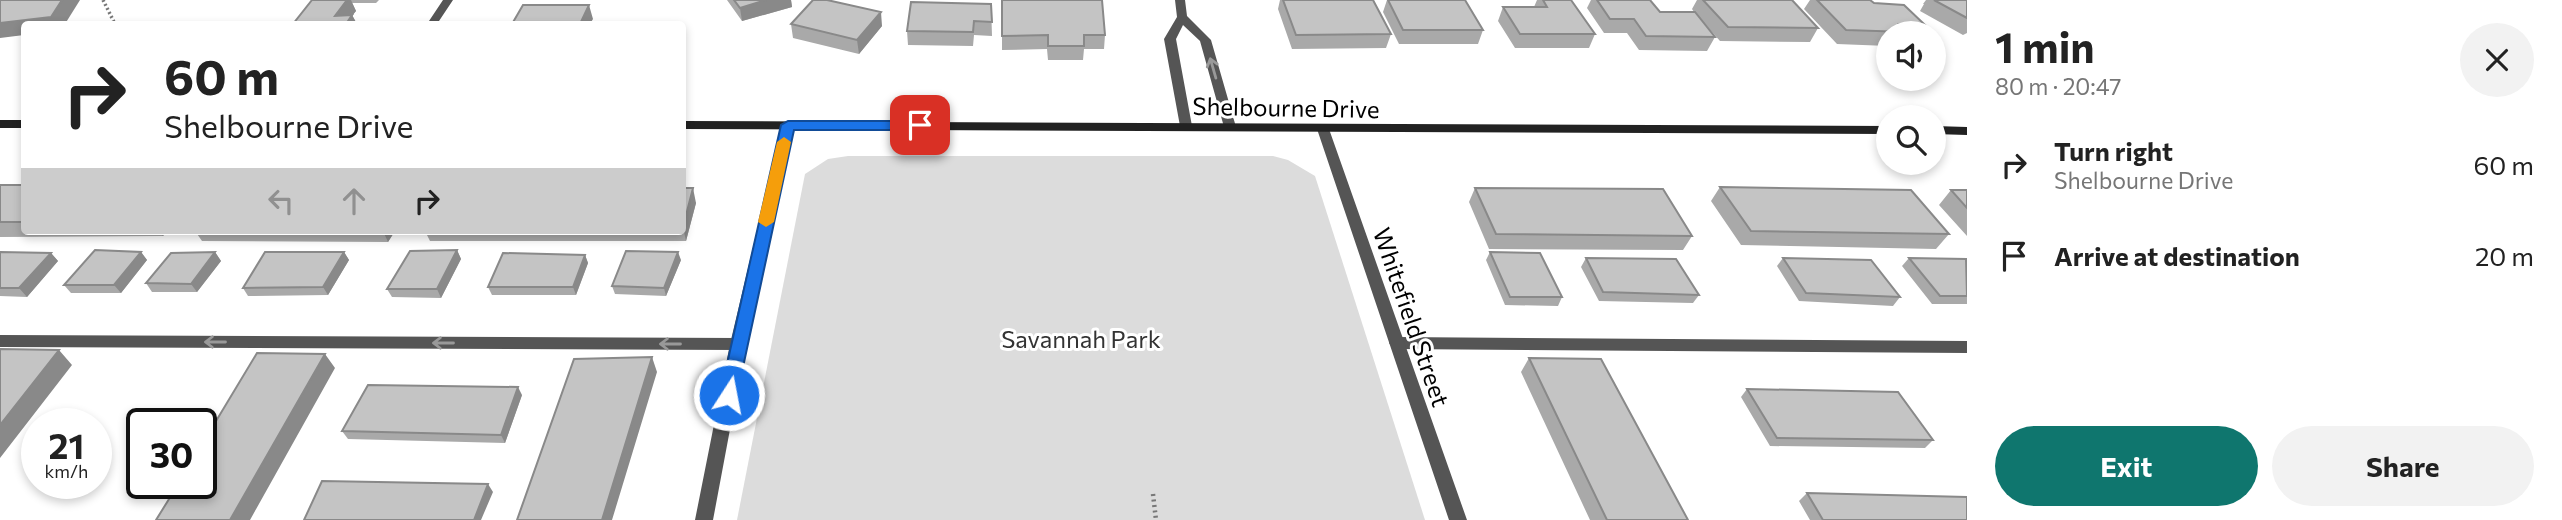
<!DOCTYPE html>
<html lang="en">
<head>
<meta charset="utf-8">
<style>
	body { margin:0; font-family:Commissioner,sans-serif; background:#f2f2f2; color:#222; height:100vh; display:flex; flex-direction:column; font-size:26px; white-space:nowrap }
	* { box-sizing:border-box; margin:0 }
	p { font-size:23px; color:#767676 }
	.icon { flex:none; width:38px; height:38px; fill:none; stroke:currentColor; stroke-width:2; stroke-linecap:round; stroke-linejoin:round }
	.map { position:relative; flex:1; overflow:hidden }
	.side { display:flex; flex-direction:column; background:#fff; width:595px }
	.side>* { flex:none }
	.guide { position:absolute; left:21px; top:21px; width:665px; height:214px; border-radius:7px; box-shadow:0 4px 10px #0003; background:#fff; color:#222; overflow:hidden }
	.buttons { position:absolute; left:1876px; top:21px; display:grid; gap:14px }
	.buttons a { display:grid; place-items:center; width:70px; height:70px; border-radius:50%; background:#fff; box-shadow:0 4px 10px #0003; font-size:35px }
	.speed { position:absolute; left:21px; top:408px; display:flex; gap:14px; font-size:35px; font-weight:700; text-align:center }
	.speed>* { display:grid; place-content:center; width:91px; height:91px; border-radius:50%; background:#fff; box-shadow:0 4px 10px #0003; line-height:1 }
	.speed small { font-size:18px; font-weight:400 }
	.speed .limit { border:4px solid #111; border-radius:10px; background:#fff; color:#111 }
	.pin { position:absolute; display:grid; place-items:center; width:60px; height:60px; color:#fff; margin:-30px; border-radius:14px; box-shadow:0 4px 10px #0006 }
	.me { position:absolute; width:77px; margin:-38px; rotate:11deg; stroke-linejoin:round; filter:drop-shadow(0 0 5px #0008) }
	.turn { display:flex; align-items:center; gap:24px; height:147px; padding:0 28px; font-size:32px }
	.turn .icon { width:91px; height:91px; stroke-width:2.5 }
	.turn b { display:block; font-size:49px; line-height:60px }
	.lanes { display:flex; align-items:center; height:66px; padding:0 28px; background:#0003; justify-content:center; gap:35px; direction:ltr }
	.lanes .off { opacity:.35 }
	.round { display:grid; place-items:center; flex:none; width:74px; height:74px; border-radius:37px; background:#f2f2f2 }
	.head { display:flex; align-items:center; justify-content:space-between; height:119px; padding:0 28px }
	h1 { font-size:42px; font-weight:700; line-height:52px }
	.primary-button { display:flex; gap:14px; margin-top:auto; padding:14px 28px }
	.primary-button a { flex:1; height:80px; border-radius:42px; background:#0f766e; color:#fff; font-size:28px; font-weight:700; line-height:80px; text-align:center }
	.primary-button a+a { background:#f2f2f2; color:#222 }
	ul { padding:0; list-style:none }
	li { display:flex; align-items:center; gap:21px; height:91px; padding:0 28px }
	li div { flex:1 }
	li b { display:block; font-size:26px }
	li em { font-style:normal }
	main { display:flex; flex:1; min-height:0 }
	.map>svg:first-child { display:block }
	.green { fill:#dcdcdc }
	.lines { fill:none; stroke-linecap:round; stroke-linejoin:round }
	.path-far1 { stroke:#777; stroke-width:3.5; stroke-dasharray:2 2.5; stroke-linecap:butt }
	.path { stroke:#777; stroke-width:4.5; stroke-dasharray:2 3.5; stroke-linecap:butt }
	.lane { fill:#555; fill-rule:evenodd }
	.street { fill:#555; fill-rule:evenodd }
	.secondary { fill:#222; fill-rule:evenodd }
	.wall { fill:#a9a9a9 }
	.shaded-wall { fill:#898989 }
	.building { fill:#c4c4c4; stroke:#898989; stroke-width:2 }
	.oneway { stroke:#999 }
	.route { fill:#1a73e8; stroke:#114b97; stroke-width:2 }
	.slow { fill:#f59e0b }
	.labels { text-anchor:middle; dominant-baseline:central; stroke-width:6; stroke-linejoin:round; paint-order:stroke }
	.street-label { font-size:24px; fill:#000; stroke:#fff }
	.park-label { font-size:24px; fill:#333; stroke:#fff }
</style>
</head>
<body>
<main>
<div class="map">
<svg width="1967" height="520" viewBox="0 0 1967 520">
	<rect width="100%" height="100%" fill="#fff"/>
	<path class="green" d="M848 156H1273L1288 160 1315 176 1425 520H737L805 174 828 159Z"/>
	<g class="lines">
		<path class="path-far1" d="M103 0 115 24"/>
		<path class="path" d="M1153 494 1156 520"/>
		<path class="lane" d="M0 335 738 338 743 340 746 344 743 348 738 350 0 347Z
			M1397 337 1967 341V353L1397 349 1392 347 1389 343 1392 339Z"/>
		<path class="street" d="M443 0H453L437 24H427Z
			M1175 0H1185L1187 16 1211 40 1236 127 1234 130H1226L1224 127 1200 41 1183 25 1176 39 1192 126 1186 130 1180 126 1164 39 1177 17Z
			M788 121 794 125 746 344 713 520H695L730 344 782 125Z
			M1323 125 1329 129 1467 520H1449L1317 129Z"/>
		<path class="secondary" d="M0 120H24V128H0Z
			M682 121 1888 126V134L682 129Z
			M1934 126 1967 127V135L1934 134Z"/>
	</g>
	<path class="wall" d="M312 0H379L376 3H352L356 11 352 15 357 24H293Z
		M727 0H791L792 7 742 21Z
		M1002 0 1105 35 1104 49H1084L1083 60H1048L1047 49 1002 50Z
		M1280 0H1373L1391 34 1386 48 1292 49 1278 9Z
		M1387 0H1465L1483 30 1478 44H1399L1383 12Z
		M1537 0H1571L1595 34 1589 48H1515L1498 21 1503 7H1534Z
		M1591 0H1650L1660 12H1694L1692 9 1697 0H1792L1818 28 1810 42 1720 41 1704 23 1715 37 1707 51 1639 50 1627 33H1604L1587 8Z
		M1810 0H1870L1874 3 1924 24 1918 33H1888V46L1837 44 1804 9Z
		M1926 0H1967V33L1963 35 1920 11 1924 4H1923Z
		M991 4 992 36 974 35 973 46 908 45 907 31Z
		M791 24 882 26 859 54 793 38Z
		M0 185H24V231H167L163 236 0 237Z
		M1720 187 1949 234 1936 249 1741 245 1711 201Z
		M682 188 696 203 686 241H430L425 231H682Z
		M1475 188 1692 236 1683 250 1489 249 1469 202Z
		M1951 190H1967V236L1939 205Z
		M195 231H395L388 242 202 241Z
		M457 250 461 259 441 298 392 297 387 289Z
		M0 252 51 253 58 261 27 297 0 296Z
		M141 252 147 260 121 293H71L64 285Z
		M215 252 221 261 197 292H152L146 283Z
		M344 252 349 260 328 295 248 296 243 288Z
		M1490 252 1562 297 1558 306 1505 305 1486 260Z
		M585 255 588 263 576 295H492L488 287Z
		M1586 258 1699 295 1693 303 1599 301 1581 267Z
		M1783 258 1900 297 1893 306 1799 301 1777 266Z
		M1909 258 1967 260V304H1932L1902 266Z
		M681 260 666 296 615 294 612 286Z
		M1529 358 1688 520H1590L1521 372Z
		M1747 389 1933 440 1925 448 1770 446 1741 397Z
		M522 395 505 443 348 439 342 431Z
		M1807 493 1967 520H1810L1799 501Z"/>
	<path class="shaded-wall" d="M62 0H80L65 24H24V35L0 38V23Z
		M347 0H351L356 11 346 24 335 16Z
		M766 0H791L792 7 742 21 740 8Z
		M589 5 593 19 590 24H580Z
		M881 12 882 26 859 54 857 40Z
		M352 15 357 24H346Z
		M693 188 696 203 686 241 683 227Z
		M159 231H167L163 236Z
		M383 231H395L388 242Z
		M457 250 461 259 441 298 437 289Z
		M141 252 147 260 121 293 114 285Z
		M215 252 221 261 197 292 191 284Z
		M344 252 349 260 328 295 323 287Z
		M678 252 681 260 666 296 664 288Z
		M51 253 58 261 27 297 19 288Z
		M585 255 588 263 576 295 573 287Z
		M59 350 72 365 0 458V425Z
		M325 354 335 368 250 520H230Z
		M652 357 657 372 612 520H602Z
		M518 387 522 395 505 443 501 435Z
		M488 484 493 492 481 520H474Z"/>
	<path class="building" d="M0 0H62L51 17 0 23Z
		M312 0H347L335 16 352 15 346 24H293Z
		M734 0H766L740 8Z
		M813 0H827L881 12 857 40 791 24Z
		M1002 0H1102L1105 35H1084V46H1048V35L1002 36Z
		M1283 0H1373L1391 34 1296 35Z
		M1388 0H1465L1483 30H1403Z
		M1543 0H1571L1595 34H1520L1503 7H1547Z
		M1597 0H1650L1660 12H1695L1715 37 1646 36 1634 19H1610Z
		M1703 0H1792L1818 28 1728 27Z
		M1817 0H1870L1874 3 1904 5 1924 24H1899L1906 32 1846 30Z
		M1934 0H1967V18Z
		M911 2 991 4 992 22 974 21 973 32 907 31Z
		M523 5H589L580 24H512Z
		M0 185H24V222H0Z
		M1720 187 1911 190 1949 234 1751 231Z
		M682 188H693L683 227H682Z
		M1475 188 1663 189 1692 236 1496 234Z
		M1951 190H1967V208Z
		M95 250 141 252 114 285H64Z
		M457 250 437 289H387L410 251Z
		M626 251 678 252 664 288 612 286Z
		M0 252 51 253 19 288H0Z
		M215 252 191 284 146 283 171 253Z
		M265 252H344L323 287 243 288Z
		M1490 252 1540 253 1562 297H1510Z
		M503 253 585 255 573 287H488Z
		M1586 258 1676 259 1699 295 1603 292Z
		M1783 258 1871 260 1900 297 1806 293Z
		M1909 258 1966 259 1967 296H1940Z
		M0 349 59 350 0 425Z
		M257 353 325 354 230 520H156L179 483H201V446Z
		M652 357 602 520H517L574 359Z
		M1529 358 1601 359 1688 520H1607Z
		M368 385 518 387 501 435 342 431Z
		M1747 389 1898 392 1933 440 1777 438Z
		M322 481 488 484 474 520H304Z
		M1807 493 1967 497V520H1823Z"/>
	<defs><path id="oneway-shaft" d="M-6 0H5M1.5-3L5.5 0L1.5 3" fill="none" stroke-width="1.6" stroke-linecap="round" stroke-linejoin="round" transform="scale(1.75)"/></defs>
	<g class="oneway">
		<use href="#oneway-shaft" transform="translate(1213 68) rotate(-106)"/>
		<use href="#oneway-shaft" transform="translate(215 342) rotate(-180)"/>
		<use href="#oneway-shaft" transform="translate(443 343) rotate(-180)"/>
		<use href="#oneway-shaft" transform="translate(670 344) rotate(-180)"/>
	</g>
	<path class="route" d="M788 121H920L927 125 920 130H794L737 395 735 400H722L720 395 781 125Z"/>
	<path class="slow" d="M784 137 791 142 774 222 766 227 758 222 777 142Z"/>
	<g class="labels">
		<g class="street-label">
			<text transform="translate(1286 107) rotate(1)">Shelbourne Drive</text>
			<text transform="translate(1412 317) rotate(71)">Whitefield Street</text>
		</g>
		<g class="park-label">
			<text x="1081" y="338">Savannah Park</text>
		</g>
	</g>
</svg>
<div class="buttons">
<a><svg class="icon" aria-label="sound" viewBox="0 0 24 24"><path d="M4 9h4l5-4v14l-5-4H4zM17 9q2 3 0 6"/></svg></a>
<a><svg class="icon" aria-label="search" viewBox="0 0 24 24"><circle cx="10" cy="10" r="6"/><path d="M15 15l6 6"/></svg></a>
</div>
<div class="speed"><div>21<small>km/h</small></div><div class="limit">30</div></div>
<div class="pin" style="left:920px;top:125px;background:#d93025"><svg class="icon" aria-label="arrive" viewBox="0 0 24 24"><path d="M6 21V4h12l-3 4 3 4H6"/></svg></div>
<svg class="me" style="left:729px;top:395px" viewBox="-20 -20 40 40"><circle r="17" fill="#1a73e8" stroke="#fff" stroke-width="3"/><path d="M0-11L8 9 0 5-8 9z" fill="#fff"/></svg>
<div class="guide">
<div class="turn"><svg class="icon" aria-label="right" viewBox="0 0 24 24"><path d="M7 20v-9h11M14 6l5 5-5 5"/></svg><div><b>60 m</b>Shelbourne Drive</div></div>
<div class="lanes"><svg class="icon off" aria-label="left" viewBox="0 0 24 24"><path d="M17 20v-9H6M10 6l-5 5 5 5"/></svg><svg class="icon off" aria-label="ahead" viewBox="0 0 24 24"><path d="M12 20V5M6 11l6-6 6 6"/></svg><svg class="icon" aria-label="right" viewBox="0 0 24 24"><path d="M7 20v-9h11M14 6l5 5-5 5"/></svg></div>
</div>
</div>
<section class="side">
<div class="head"><div><h1>1 min</h1><p>80 m · 20:47</p></div><a class="round"><svg class="icon" aria-label="close" viewBox="0 0 24 24"><path d="M6 6l12 12M18 6L6 18"/></svg></a></div>
<ul>
<li><svg class="icon" aria-label="right" viewBox="0 0 24 24"><path d="M7 20v-9h11M14 6l5 5-5 5"/></svg><div><b>Turn right</b><p>Shelbourne Drive</p></div><em>60 m</em></li>
<li><svg class="icon" aria-label="arrive" viewBox="0 0 24 24"><path d="M6 21V4h12l-3 4 3 4H6"/></svg><div><b>Arrive at destination</b></div><em>20 m</em></li>
</ul>
<div class="primary-button"><a>Exit</a><a>Share</a></div>
</section>
</main>
</body>
</html>
